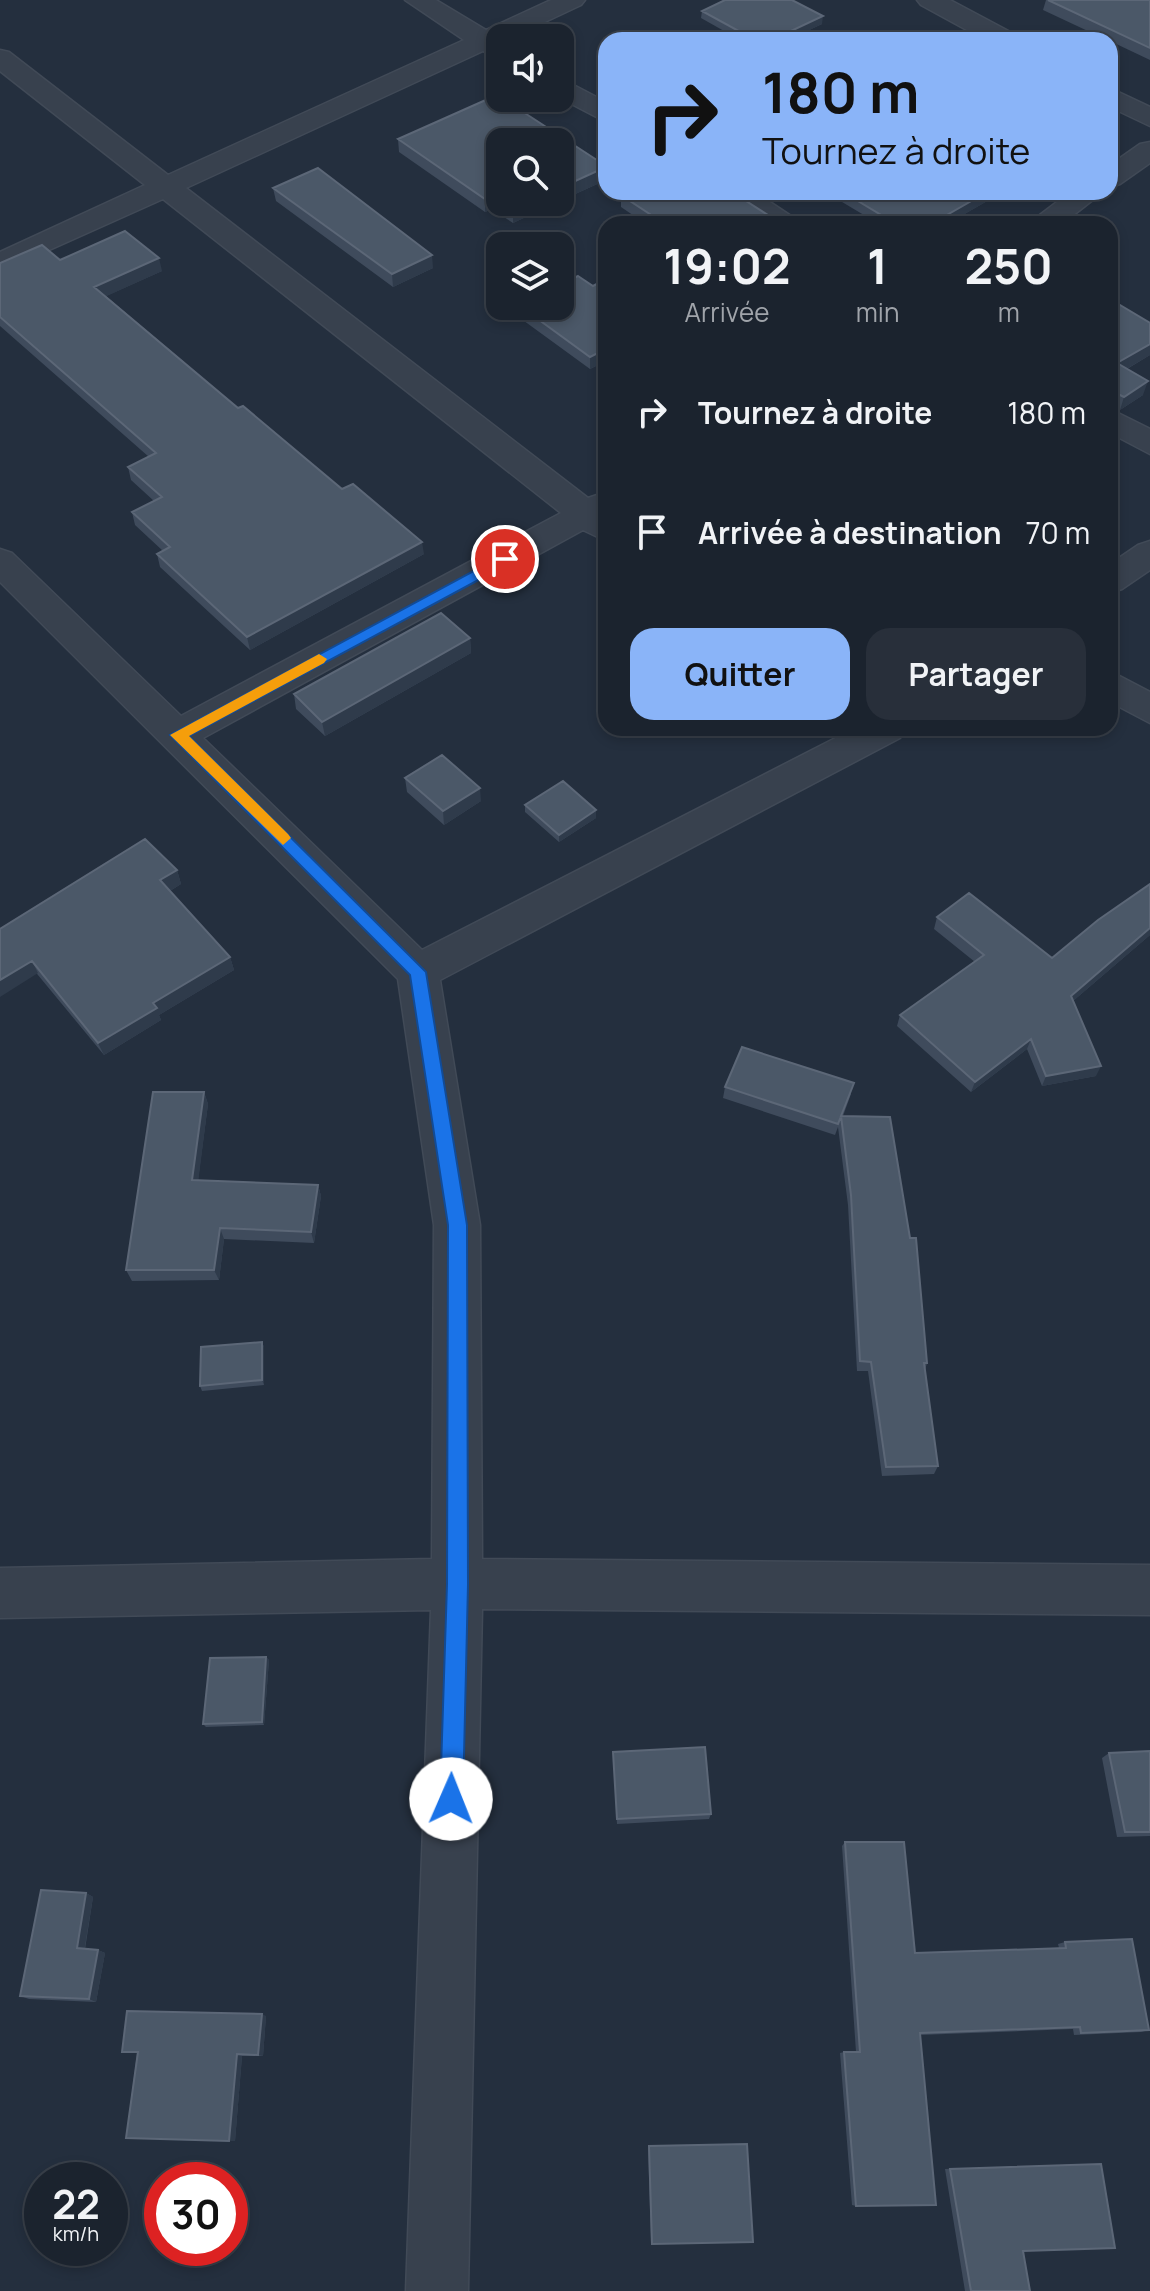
<!DOCTYPE html>
<html lang="fr">
<head>
<meta charset="utf-8">
<style>
	body { margin:0; font-family:Manrope,sans-serif; background:#282f3a; color:#f1f3f6; height:100vh; display:flex; flex-direction:column; font-size:30px; white-space:nowrap }
	* { box-sizing:border-box; margin:0 }
	p { font-size:26px; color:#a0a4aa }
	.icon { flex:none; width:44px; height:44px; fill:none; stroke:currentColor; stroke-width:2; stroke-linecap:round; stroke-linejoin:round }
	.map { position:relative; flex:1; overflow:hidden }
	.drawer { position:absolute; left:598px; top:216px; width:520px; height:520px; display:flex; flex-direction:column; background:#1b232e; border-radius:24px; box-shadow:0 4px 12px #0003,0 0 0 2px #39404a }
	.drawer>* { flex:none }
	.guide { position:absolute; left:598px; top:32px; width:520px; height:168px; border-radius:24px; box-shadow:0 4px 12px #0003,0 0 0 2px #39404a; background:#8ab4f8; color:#111; overflow:hidden }
	.buttons { position:absolute; left:486px; top:24px; display:grid; gap:16px }
	.buttons a { display:grid; place-items:center; width:88px; height:88px; border-radius:16px; background:#1b232e; box-shadow:0 4px 12px #0003,0 0 0 2px #39404a; font-size:40px }
	.speed { position:absolute; left:24px; top:2162px; display:flex; gap:16px; font-size:40px; font-weight:700; text-align:center }
	.speed>* { display:grid; place-content:center; width:104px; height:104px; border-radius:50%; background:#1b232e; box-shadow:0 4px 12px #0003,0 0 0 2px #39404a; line-height:1 }
	.speed small { font-size:20px; font-weight:400 }
	.speed .limit { border:12px solid #d22; background:#fff; color:#111 }
	.pin { position:absolute; display:grid; place-items:center; width:68px; height:68px; color:#fff; margin:-34px; border:4px solid #fff; border-radius:50%; box-shadow:0 2px 8px #0007 }
	.me { position:absolute; width:88px; margin:-44px; rotate:1deg; stroke-linejoin:round; filter:drop-shadow(0 0 6px #0008) }
	.turn { display:flex; align-items:center; gap:28px; height:168px; padding:0 32px; font-size:36px }
	.turn .icon { width:104px; height:104px; stroke-width:2.5 }
	.turn b { display:block; font-size:56px; line-height:68px }
	.eta { display:flex; justify-content:space-evenly; align-items:center; height:136px; text-align:center }
	.eta b { font-size:48px; font-weight:700; line-height:56px }
	.button { display:flex; gap:16px; margin-top:auto; padding:16px 32px }
	.button a { flex:1; height:92px; border-radius:24px; background:#8ab4f8; color:#111; font-size:32px; font-weight:700; line-height:92px; text-align:center }
	.button a+a { background:#282f3a; color:#f1f3f6 }
	ul { padding:0; list-style:none }
	li { display:flex; align-items:center; gap:24px; height:120px; padding:0 32px }
	li div { flex:1 }
	li b { display:block; font-size:30px }
	li em { font-style:normal }
	.map>svg:first-child { display:block }
	.lines { fill:none; stroke-linecap:round; stroke-linejoin:round }
	.minor-casing { stroke:#414a57; stroke-width:3 }
	.minor { fill:#38414e; fill-rule:evenodd }
	.wall { fill:#3f4b5c }
	.shaded-wall { fill:#2f3b4b }
	.building { fill:#4b5868; stroke:#5c6777; stroke-width:2 }
	.route { fill:#1a73e8; stroke:#114b97; stroke-width:2 }
	.slow { fill:#f59e0b }
</style>
</head>
<body>
<div class="map">
<svg width="1150" height="2291" viewBox="0 0 1150 2291">
	<rect width="100%" height="100%" fill="#242f3e"/>
	<g class="lines">
		<defs>
			<path id="minor" d="M405 0H436L486 30 551 0H585L581 5 511 38H500V58L483 51 186 188 588 498 606 492V541L583 530 203 738 422 950 855 728H906L900 738 440 980 480 1225 482 1559 1150 1565V1615L482 1609 468 2291H406L431 1610 0 1618V1568L432 1559 434 1225 398 979 0 582V549L12 553 181 716 561 513 163 199 0 272V252L145 185 0 71V50L9 52 168 175 464 40Z
				M917 0H950L1014 34 1018 40H985L921 5Z
				M560 78 606 102V122L560 98Z
				M1110 88 1150 107V126L1110 107Z
				M1150 142V163L1120 184 1110 187V165L1140 144Z
				M721 192H755L803 224H767Z
				M1070 192H1103L1062 224H1028Z
				M1110 409 1150 429V454L1110 433Z
				M1150 541V570L1122 589 1110 593V564L1138 545Z
				M1110 671 1150 692V723L1110 702Z"/>
		</defs>
		<use href="#minor" class="minor-casing"/>
		<use href="#minor" class="minor"/>
	</g>
	<path class="wall" d="M1046 0H1150V60L1110 41V40H1107L1043 10Z
		M702 11 822 24 788 40H740L701 18Z
		M497 95 606 166V180L560 201V142H500V202H558L513 223 492 209 485 212 399 152 398 139Z
		M273 188 433 268 393 287 276 201Z
		M838 192H1003L947 224H879L837 199Z
		M621 195 782 224H646L621 207Z
		M60 260 162 271 106 296 238 408 424 554 250 650 160 567 157 554 163 551 135 525 132 512 154 501 131 480 128 467 149 457 0 326V263Z
		M606 279V361L590 369 520 318V306L593 286Z
		M1110 299 1150 323V355L1127 369 1143 395 1120 410 1110 406Z
		M470 638 471 653 325 736 296 709 294 694Z
		M405 778 481 801 444 825 407 792Z
		M525 805 596 818 559 842 525 812Z
		M177 870 181 884 170 891 230 957 234 970 159 1015 161 1020 104 1055 0 929Z
		M1150 884V935L1073 1001 1096 1076 1042 1086 1027 1049 971 1092 897 1026 900 1015 975 962 934 929 937 917 1052 958Z
		M725 1087 851 1094 843 1116 927 1363 925 1370 938 1466 934 1474 882 1476 868 1371H857L848 1205 838 1127 835 1135 723 1098Z
		M204 1092 208 1104 198 1180 318 1185 321 1196 314 1243 224 1239 219 1280 132 1281 126 1270Z
		M262 1342 264 1347V1385L202 1391 200 1386Z
		M266 1657 269 1660 264 1725 206 1727 203 1724Z
		M1150 1751V1836L1117 1837 1102 1758 1109 1753Z
		M613 1752 711 1814 709 1819 617 1824Z
		M845 1842 915 1953 1059 1948 1058 1944 1065 1942 1149 2030 1141 2032 1074 2035 1073 2029 920 2035 856 2206 852 2205 840 2053 844 2052H856L842 1846Z
		M86 1893 93 1897 85 1949 98 1950 105 1953 96 2002 29 1999 20 1996Z
		M266 2016 263 2056H242L235 2141 126 2138 137 2053 122 2052Z
		M747 2144 652 2244 651 2243 648 2146Z
		M1093 2164 1023 2251 1030 2291H965L945 2169Z"/>
	<path class="shaded-wall" d="M823 16 822 24 788 40H772Z
		M606 167V180L560 201V188Z
		M987 192H1003L947 224H931Z
		M491 196 492 209 485 212V199Z
		M530 202H558L513 223V210Z
		M893 216 892 224H887L888 219Z
		M432 255 433 268 393 287 392 274Z
		M159 258 162 271 98 300 94 287Z
		M1150 344V355L1113 377 1117 363Z
		M606 349V361L590 369V357Z
		M1148 381 1143 395 1120 410 1124 397Z
		M422 542 424 554 250 650 247 637Z
		M470 638 471 653 325 736 322 722Z
		M480 788 481 801 444 825 443 811Z
		M596 810V818L559 842V835Z
		M177 870 181 884 165 894 160 880Z
		M1150 928V935L1066 1007 1071 996Z
		M230 957 234 970 159 1015 161 1020 104 1055 98 1043 153 1003Z
		M32 961 38 973 0 997V980Z
		M1031 1039 1027 1049 971 1092 975 1082Z
		M1101 1066 1096 1076 1042 1086 1046 1076Z
		M204 1092 208 1104 197 1191 192 1180Z
		M318 1185 321 1196 314 1243 311 1232Z
		M220 1228 224 1239 219 1280 214 1270Z
		M262 1342 264 1347V1385L262 1380Z
		M266 1657 269 1660 264 1725 262 1722Z
		M86 1893 93 1897 84 1952 77 1948Z
		M98 1950 105 1953 96 2002 89 1999Z
		M262 2014 266 2016 263 2056 258 2055Z
		M237 2054 242 2056 235 2141H229Z"/>
	<path class="building" d="M725 0H792L823 16 772 40H755L702 11Z
		M1048 0H1150V48Z
		M497 95 606 166V167L560 188V142H500V202L491 196 485 199 398 139Z
		M318 168 432 255 392 274 273 188Z
		M627 192H732L782 224H665L621 195Z
		M843 192H987L931 224H907L893 216 888 219Z
		M501 202H530L513 210Z
		M125 231 159 258 94 287 238 408 243 406 342 489 353 484 422 542 247 637 157 554 170 547 132 512 162 497 128 467 156 453 0 317V263L42 245 60 260Z
		M578 276 593 286 606 279V349L590 357 520 306H560V285Z
		M1110 299 1150 323V344L1117 363 1148 381 1124 397 1114 392 1110 406Z
		M441 613 470 638 322 722 294 694Z
		M442 755 480 788 443 811 405 778Z
		M563 781 596 810 559 835 525 805Z
		M145 839 177 870 160 880 230 957 153 1003 157 1008 98 1043 32 961 0 980V929Z
		M1150 884V928L1071 996 1101 1066 1046 1076 1031 1039 975 1082 900 1015 984 955 937 917 969 893 1052 958 1098 920Z
		M742 1047 854 1083 841 1116 890 1117 910 1238H916L927 1363H924L938 1466 886 1467 871 1362 860 1361 851 1195 841 1116 838 1124 725 1087Z
		M153 1092H204L192 1180 318 1185 311 1232 220 1228 214 1270H126Z
		M262 1342V1380L200 1386 201 1347Z
		M266 1657 262 1722 203 1724 210 1658Z
		M705 1747 711 1814 617 1819 613 1752Z
		M1150 1751V1832H1125L1109 1753Z
		M845 1842H904L915 1953 1066 1948 1065 1942 1132 1939 1149 2030 1081 2033 1080 2027 920 2033 936 2205 856 2206 844 2052H860Z
		M41 1890 86 1893 77 1948 98 1950 89 1999 20 1996Z
		M127 2011 262 2014 258 2055 237 2054 229 2141 126 2138 138 2052H122Z
		M747 2144 753 2242 652 2244 649 2146Z
		M1101 2164 1115 2248 1023 2251 1030 2291H971L950 2169Z"/>
	<path class="route" d="M505 554 510 556V563L189 736 426 972 467 1225 468 1584 463 1799 459 1807 451 1811 443 1807 440 1799 447 1584 448 1225 410 975 170 735Z"/>
	<path class="slow" d="M319 654 327 659 324 663 189 736 288 834 291 838 283 845 170 735Z"/>
</svg>
<div class="buttons">
<a><svg class="icon" aria-label="sound" viewBox="0 0 24 24"><path d="M4 9h4l5-4v14l-5-4H4zM17 9q2 3 0 6"/></svg></a>
<a><svg class="icon" aria-label="search" viewBox="0 0 24 24"><circle cx="10" cy="10" r="6"/><path d="M15 15l6 6"/></svg></a>
<a><svg class="icon" aria-label="layers" viewBox="0 0 24 24"><path d="M12 4l9 5-9 5-9-5zM3 14l9 5 9-5"/></svg></a>
</div>
<div class="speed"><div>22<small>km/h</small></div><div class="limit">30</div></div>
<div class="pin" style="left:505px;top:559px;background:#d93025"><svg class="icon" aria-label="arrive" viewBox="0 0 24 24"><path d="M6 21V4h12l-3 4 3 4H6"/></svg></div>
<svg class="me" style="left:451px;top:1799px" viewBox="-20 -20 40 40"><circle r="19" fill="#fff"/><path d="M0-13L10 11 0 6-10 11z" fill="#1a73e8"/></svg>
<div class="guide">
<div class="turn"><svg class="icon" aria-label="right" viewBox="0 0 24 24"><path d="M7 20v-9h11M14 6l5 5-5 5"/></svg><div><b>180 m</b>Tournez à droite</div></div>
</div>
<section class="drawer">
<div class="eta">
<div><b>19:02</b><p>Arrivée</p></div>
<div><b>1</b><p>min</p></div>
<div><b>250</b><p>m</p></div>
</div>
<ul>
<li><svg class="icon" aria-label="right" viewBox="0 0 24 24"><path d="M7 20v-9h11M14 6l5 5-5 5"/></svg><div><b>Tournez à droite</b></div><em>180 m</em></li>
<li><svg class="icon" aria-label="arrive" viewBox="0 0 24 24"><path d="M6 21V4h12l-3 4 3 4H6"/></svg><div><b>Arrivée à destination</b></div><em>70 m</em></li>
</ul>
<div class="button"><a>Quitter</a><a>Partager</a></div>
</section>
</div>
</body>
</html>
